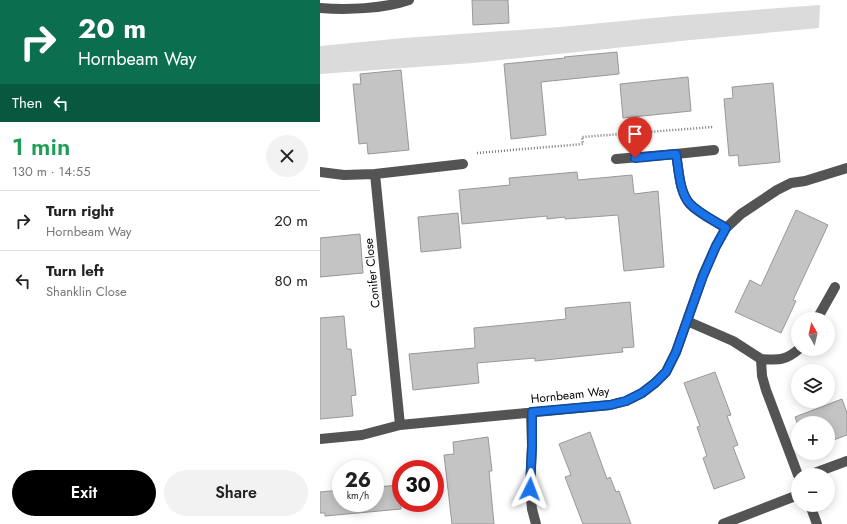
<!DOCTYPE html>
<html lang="en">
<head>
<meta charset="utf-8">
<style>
	body { margin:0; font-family:Jost,sans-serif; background:#f2f2f2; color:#222; height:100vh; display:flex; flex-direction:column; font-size:15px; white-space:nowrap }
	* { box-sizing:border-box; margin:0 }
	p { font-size:13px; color:#767676 }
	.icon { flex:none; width:22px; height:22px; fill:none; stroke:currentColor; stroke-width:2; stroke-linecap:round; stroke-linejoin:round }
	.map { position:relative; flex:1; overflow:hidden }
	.details { display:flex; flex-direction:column; background:#fff; width:320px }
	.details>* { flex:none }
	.top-card { background:#0b6e4f; color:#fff; overflow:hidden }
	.needle { width:26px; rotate:352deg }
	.buttons { position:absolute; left:471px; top:312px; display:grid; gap:8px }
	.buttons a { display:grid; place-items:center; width:44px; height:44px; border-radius:50%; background:#fff; box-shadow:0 2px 10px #0003; font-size:20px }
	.speed { position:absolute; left:12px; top:460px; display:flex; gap:8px; font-size:20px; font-weight:700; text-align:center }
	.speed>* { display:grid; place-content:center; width:52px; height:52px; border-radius:50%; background:#fff; box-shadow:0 2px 10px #0003; line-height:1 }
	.speed small { font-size:10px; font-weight:400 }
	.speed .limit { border:6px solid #d22; background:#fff; color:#111 }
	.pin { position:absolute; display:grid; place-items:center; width:34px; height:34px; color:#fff; margin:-41px -17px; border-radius:50% 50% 50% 0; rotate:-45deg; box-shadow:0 0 4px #0007 }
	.pin .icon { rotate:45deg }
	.me { position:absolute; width:44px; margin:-22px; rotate:3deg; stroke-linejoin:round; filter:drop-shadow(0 0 3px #0008) }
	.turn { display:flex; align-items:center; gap:14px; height:84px; padding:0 12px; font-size:18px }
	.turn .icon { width:52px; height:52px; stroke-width:2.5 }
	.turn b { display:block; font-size:28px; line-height:34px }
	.then { display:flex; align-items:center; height:38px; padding:0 12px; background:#0003; gap:8px; font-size:15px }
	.round { display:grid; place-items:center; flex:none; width:42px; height:42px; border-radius:21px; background:#f2f2f2 }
	.overview { display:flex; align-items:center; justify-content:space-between; height:68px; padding:0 12px }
	h1 { font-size:24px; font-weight:600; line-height:30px; color:#1e9e55 }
	.action { display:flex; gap:8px; margin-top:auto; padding:8px 12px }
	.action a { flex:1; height:46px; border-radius:24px; background:#000; color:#fff; font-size:16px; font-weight:600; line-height:46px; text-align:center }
	.action a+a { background:#f2f2f2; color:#222 }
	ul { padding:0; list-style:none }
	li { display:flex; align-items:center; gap:12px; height:60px; padding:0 12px; border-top:1px solid #e0e0e0 }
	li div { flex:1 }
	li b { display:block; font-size:15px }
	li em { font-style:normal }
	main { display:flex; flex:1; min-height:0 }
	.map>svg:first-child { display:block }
	.green { fill:#dbdbdb }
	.building { fill:#c4c4c4; stroke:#989898 }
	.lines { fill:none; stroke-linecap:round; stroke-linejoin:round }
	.path { stroke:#767676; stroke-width:2.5; stroke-dasharray:1 2; stroke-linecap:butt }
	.minor { stroke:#545454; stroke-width:10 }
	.route-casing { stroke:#114b97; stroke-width:10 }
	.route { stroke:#1a73e8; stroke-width:7 }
	.labels { text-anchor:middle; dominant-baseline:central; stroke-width:3; stroke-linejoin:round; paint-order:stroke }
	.street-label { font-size:12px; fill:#000; stroke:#fff }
</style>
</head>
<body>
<main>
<section class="details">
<div class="top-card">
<div class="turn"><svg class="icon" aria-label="right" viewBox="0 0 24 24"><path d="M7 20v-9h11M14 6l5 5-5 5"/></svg><div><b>20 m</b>Hornbeam Way</div></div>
<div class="then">Then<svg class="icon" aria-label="left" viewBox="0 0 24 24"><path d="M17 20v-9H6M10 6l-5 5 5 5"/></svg></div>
</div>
<div class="overview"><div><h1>1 min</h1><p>130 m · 14:55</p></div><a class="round"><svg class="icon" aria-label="close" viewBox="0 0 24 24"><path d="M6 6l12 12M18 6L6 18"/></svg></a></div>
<ul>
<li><svg class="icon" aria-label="right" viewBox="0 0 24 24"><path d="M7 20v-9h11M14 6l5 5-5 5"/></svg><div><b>Turn right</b><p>Hornbeam Way</p></div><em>20 m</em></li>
<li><svg class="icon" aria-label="left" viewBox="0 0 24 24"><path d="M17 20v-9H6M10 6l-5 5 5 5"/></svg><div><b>Turn left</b><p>Shanklin Close</p></div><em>80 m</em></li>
</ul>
<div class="action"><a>Exit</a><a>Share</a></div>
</section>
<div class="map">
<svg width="527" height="524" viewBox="0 0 527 524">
	<rect width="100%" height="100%" fill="#fff"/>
	<path class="green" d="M500 5 499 28 371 40 153 63 0 74V46L84 38 240 27 354 16Z"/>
	<path class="building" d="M152 0H188L189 23 153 25Z
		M297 52 299 74 221 82 226 135 191 139 184 64 245 58 244 57Z
		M81 70 89 150 48 154 47 143 39 144 33 84H41L40 74Z
		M368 77 371 111 303 118 300 84Z
		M453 83 460 162 419 166 418 155 409 156 404 99 413 98 412 87Z
		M257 172 258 180 312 175 314 194 338 191 344 267 304 271 298 215 245 219V217L227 219V216L142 224 139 190 190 185 189 178Z
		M476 210 508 225 473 300 476 301 461 333 415 312 430 280 441 286Z
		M138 213 141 248 101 252 98 217Z
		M40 234 43 273 0 277V238Z
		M310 302 314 347 302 348 303 352 215 361V358L157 363 159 383 93 390 89 354 155 348 154 328 246 319 245 308Z
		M24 316 27 349H31L36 395 31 396 33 416 0 419V318Z
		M395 372 411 415 407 416 418 445 413 447 425 478 394 489 383 458 387 456 377 427 380 426 364 383Z
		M522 399 527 413V435L508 442V423H478V425L475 417Z
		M270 432 287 479 290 477 296 492 299 491 311 524H263L245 477 251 475 239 444Z
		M168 437 172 471H169L174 524H132L124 455 134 454 133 442Z
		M81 485V509L5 516V513H0V492L21 490V503H55V487Z"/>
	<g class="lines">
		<path class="path" d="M157 153 263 144 262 137 393 127"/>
		<path class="minor" d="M0 8C27 10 63 9 89 0
			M356 154 394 150
			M296 159 356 154C359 170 359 192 370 204 379 214 395 221 406 228
			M0 172 24 175 55 174 80 425
			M55 174 143 164
			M497 319 515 287
			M367 321 413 341 441 359 442 376 446 390 478 475
			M441 359C459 360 465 361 479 349
			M211 412 212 446 210 489 212 509 216 524
			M0 439 42 435 80 425 290 405 306 401 322 393 335 383 346 372 356 352 383 275 396 246 406 228 421 214 457 190 471 183 485 181 527 168
			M489 475 527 461
			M490 505 497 524
			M403 524 478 495"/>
	</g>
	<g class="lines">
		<defs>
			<path id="route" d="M210 489 212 446V412L290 405 306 401 322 393 335 383 346 372 356 352 383 276 396 246 406 228C396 222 379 213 370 204 359 192 359 170 356 154L315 158"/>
		</defs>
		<use href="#route" class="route-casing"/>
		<use href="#route" class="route"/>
	</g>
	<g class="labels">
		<g class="street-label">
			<text transform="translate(52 273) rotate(-96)">Conifer Close</text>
			<text transform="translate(250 395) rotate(-6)">Hornbeam Way</text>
		</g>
	</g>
</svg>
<div class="buttons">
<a><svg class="needle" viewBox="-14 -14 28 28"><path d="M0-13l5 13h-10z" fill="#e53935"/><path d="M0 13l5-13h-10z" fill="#767676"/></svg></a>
<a><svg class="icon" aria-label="layers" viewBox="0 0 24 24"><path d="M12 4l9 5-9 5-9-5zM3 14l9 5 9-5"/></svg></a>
<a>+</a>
<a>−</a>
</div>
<div class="speed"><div>26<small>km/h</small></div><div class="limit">30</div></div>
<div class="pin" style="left:315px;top:158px;background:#d93025"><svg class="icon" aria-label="arrive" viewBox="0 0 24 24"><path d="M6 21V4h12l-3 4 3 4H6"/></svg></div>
<svg class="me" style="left:210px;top:489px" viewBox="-20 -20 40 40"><path d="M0-17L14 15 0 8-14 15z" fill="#1a73e8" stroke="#fff" stroke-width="4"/></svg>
</div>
</main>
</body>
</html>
